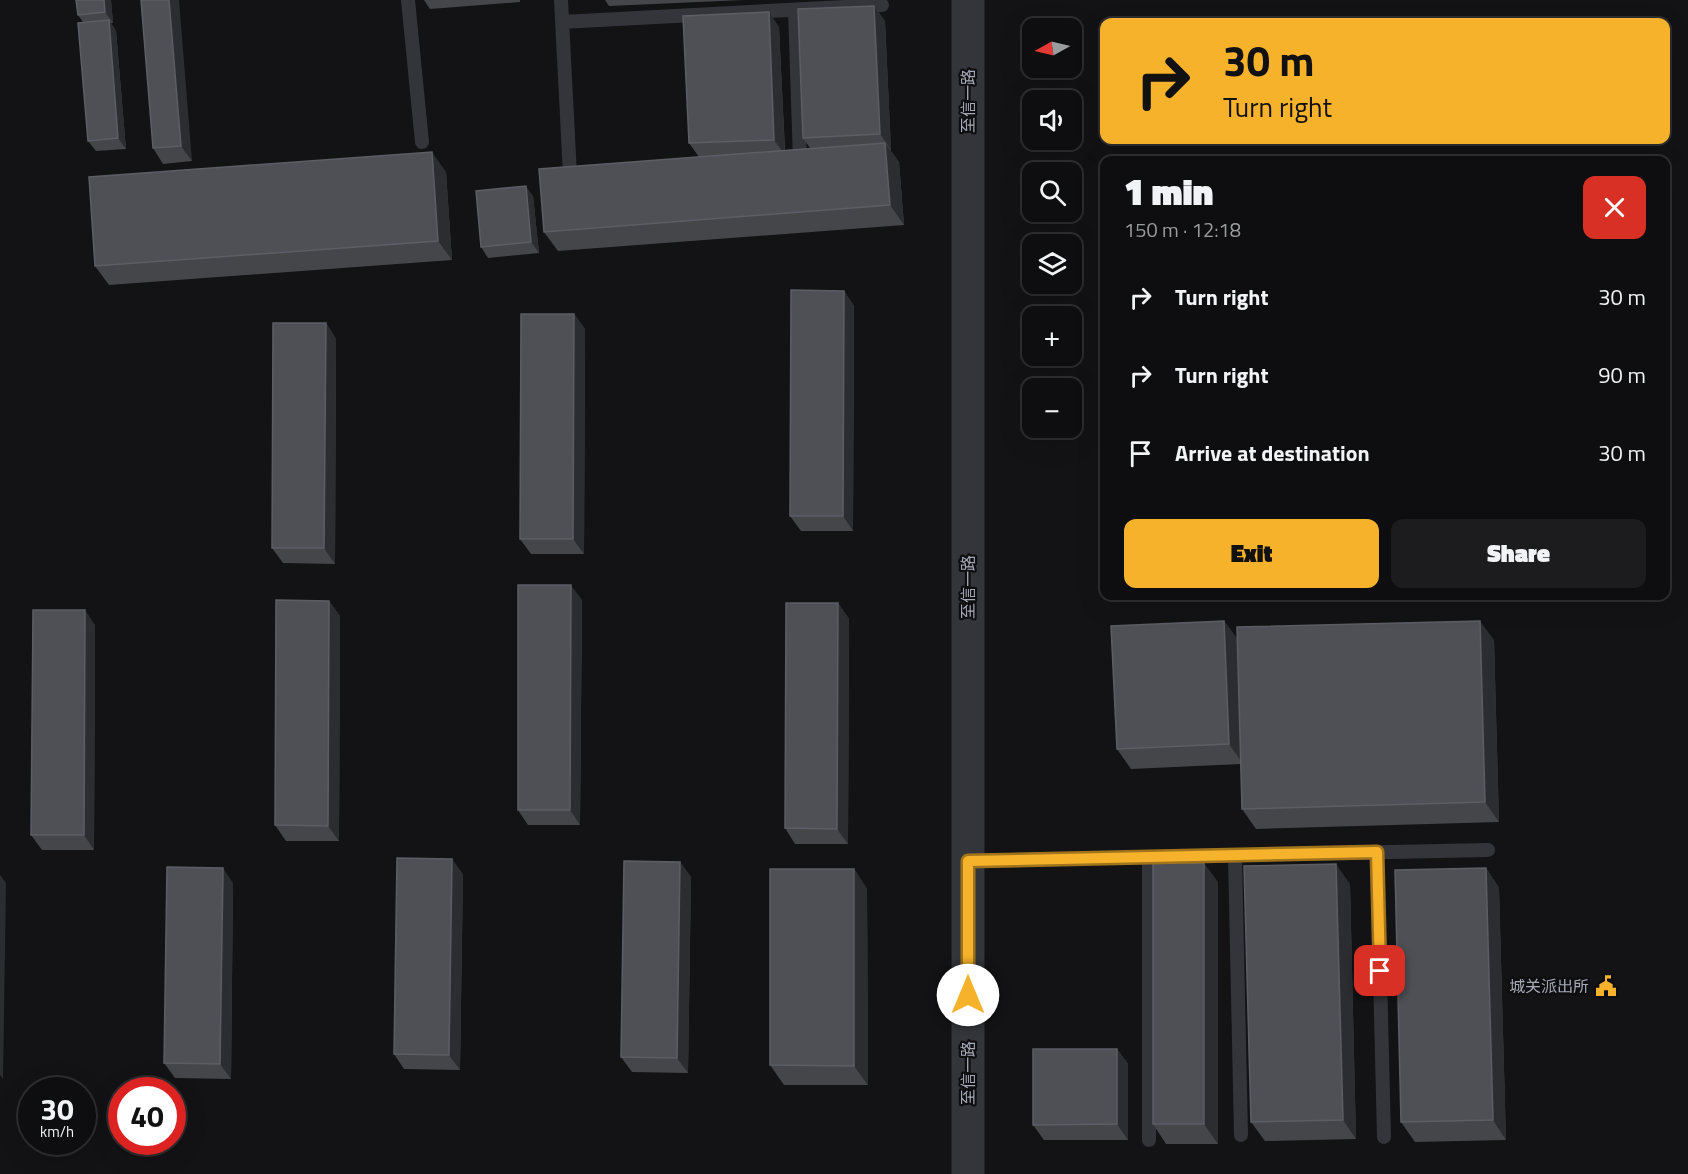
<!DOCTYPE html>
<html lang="en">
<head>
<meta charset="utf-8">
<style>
	body { margin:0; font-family:"Titillium Web","Noto Sans SC",sans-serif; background:#1c1c1e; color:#f1f3f6; height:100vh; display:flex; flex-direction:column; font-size:22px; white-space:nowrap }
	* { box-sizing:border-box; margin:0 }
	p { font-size:20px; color:#9b9c9f }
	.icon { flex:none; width:33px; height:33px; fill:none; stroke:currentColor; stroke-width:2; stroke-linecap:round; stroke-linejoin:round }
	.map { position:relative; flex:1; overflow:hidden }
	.details { position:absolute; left:1100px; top:156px; width:570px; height:444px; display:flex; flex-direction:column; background:#0e0e10; border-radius:12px; box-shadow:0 6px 24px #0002,0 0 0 2px #2e2e30 }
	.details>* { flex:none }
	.banner { position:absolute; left:1100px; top:18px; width:570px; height:126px; border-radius:12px; box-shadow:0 6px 24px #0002,0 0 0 2px #2e2e30; background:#f6b22b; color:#111; overflow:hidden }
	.needle { width:39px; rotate:262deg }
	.fabs { position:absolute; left:1022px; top:18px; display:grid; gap:12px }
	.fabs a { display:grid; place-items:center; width:60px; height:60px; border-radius:12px; background:#0e0e10; box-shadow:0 6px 24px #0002,0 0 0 2px #2e2e30; font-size:30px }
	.speed { position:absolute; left:18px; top:1077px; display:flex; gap:12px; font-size:30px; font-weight:700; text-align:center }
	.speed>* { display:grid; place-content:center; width:78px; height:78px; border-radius:50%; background:#0e0e10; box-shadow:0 6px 24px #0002,0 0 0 2px #2e2e30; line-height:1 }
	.speed small { font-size:15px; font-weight:400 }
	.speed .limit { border:9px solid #d22; background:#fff; color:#111 }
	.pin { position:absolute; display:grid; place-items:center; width:51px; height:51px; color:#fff; margin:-26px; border-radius:12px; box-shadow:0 3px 9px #0006 }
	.me { position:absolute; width:66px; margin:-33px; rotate:0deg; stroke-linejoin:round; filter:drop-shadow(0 0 4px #0008) }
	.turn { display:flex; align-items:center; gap:21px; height:126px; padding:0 24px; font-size:27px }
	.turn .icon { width:78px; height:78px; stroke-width:2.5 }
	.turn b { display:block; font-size:42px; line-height:51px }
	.round { display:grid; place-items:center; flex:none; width:63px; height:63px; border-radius:12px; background:#1c1c1e }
	.overview { display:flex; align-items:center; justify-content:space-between; height:102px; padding:0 24px }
	h1 { font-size:36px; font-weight:800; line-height:45px }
	.cta { display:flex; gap:12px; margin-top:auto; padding:12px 24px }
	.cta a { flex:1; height:69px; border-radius:12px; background:#f6b22b; color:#111; font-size:24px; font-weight:800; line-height:69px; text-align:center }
	.cta a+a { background:#1c1c1e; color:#f1f3f6 }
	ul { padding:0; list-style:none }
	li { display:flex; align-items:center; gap:18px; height:78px; padding:0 24px }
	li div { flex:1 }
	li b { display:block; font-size:22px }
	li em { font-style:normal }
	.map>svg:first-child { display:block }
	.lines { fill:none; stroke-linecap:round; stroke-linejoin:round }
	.service { stroke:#34353a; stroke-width:14 }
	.tertiary { stroke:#34353a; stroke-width:33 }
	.wall { fill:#44464a }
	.shaded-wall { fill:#2c2d30 }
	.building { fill:#4f5056; stroke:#5c5e65; stroke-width:1.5 }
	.route-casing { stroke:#a0741c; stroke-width:15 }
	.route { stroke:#f6b22b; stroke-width:10 }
	.labels { text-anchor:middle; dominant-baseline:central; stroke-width:4.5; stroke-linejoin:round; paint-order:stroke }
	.street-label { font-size:16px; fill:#a5aab6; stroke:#0e0e10 }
	.poi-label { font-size:16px; fill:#a5aab6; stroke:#0e0e10; text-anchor:end }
</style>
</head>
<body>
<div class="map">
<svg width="1688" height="1174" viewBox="0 0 1688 1174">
	<rect width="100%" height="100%" fill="#131315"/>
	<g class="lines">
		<path class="service" d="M408 0 422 142
			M561 0 570 175 580 174
			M795 10 800 161
			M562 22 882 5
			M1377 852 1384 1137
			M1235 855 1241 1135
			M967 861 1488 850
			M1149 1140V857"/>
		<path class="tertiary" d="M968 1174V0"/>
	</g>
	<path class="wall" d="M76 0H111L113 23H111L116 31 126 149 96 151 88 141 83 22 78 15Z
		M141 0 192 161 163 164 153 148Z
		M424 0H520V2L430 9Z
		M605 0H743L609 6Z
		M874 6 885 21 891 150H890L899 162 904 225 558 251 544 232 699 157 689 143 779 27 785 150 810 148 803 138Z
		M446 172 452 260 109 285 95 266Z
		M533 196 539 253 488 258 481 247Z
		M844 291 854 306 853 531H801L790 516Z
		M574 314 585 329 584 554H531L520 539Z
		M326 323 336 339 335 564 283 563 272 548Z
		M582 600 580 825H528L518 810Z
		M329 601 340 616 339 841H286L275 825Z
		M838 603 849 619 848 844H795L785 828Z
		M1224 621 1238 640H1494L1499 822 1256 829 1242 809 1241 764 1131 769 1117 749Z
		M95 625 94 850H42L31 835Z
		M680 862 691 877 688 1073 632 1072 621 1057Z
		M1486 868 1499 888 1506 1140 1415 1142 1401 1122Z
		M854 869 867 889 868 1085H784L770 1065Z
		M463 874 460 1070 404 1069 394 1054Z
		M1218 882V1144H1166L1153 1124Z
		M233 883 231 1079 175 1078 164 1063Z
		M1350 884 1356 1139 1265 1141 1251 1122Z
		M1117 1049 1128 1064V1140H1044L1033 1125Z"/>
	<path class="shaded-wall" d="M104 0H111L113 23 105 12Z
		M169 0H179L192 161 181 146Z
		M874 6 885 21 891 150 880 134Z
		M769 12 779 27 785 155 774 140Z
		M109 20 116 31 126 149 118 138Z
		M885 143 899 162 904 225 890 205Z
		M432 152 446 172 452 260 438 241Z
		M526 186 533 196 539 253 531 242Z
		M844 291 854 306 853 531 843 516Z
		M574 314 585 329 584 554 573 539Z
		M326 323 336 339 335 564 324 548Z
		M571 585 582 600 580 825 570 810Z
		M329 601 340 616 339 841 328 826Z
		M838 603 849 619 848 844 837 829Z
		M85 610 95 625 94 850 84 835Z
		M1224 621 1238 640 1243 764 1229 744Z
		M1480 621 1494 640 1499 822 1485 802Z
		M452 859 463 874 460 1070 449 1055Z
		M680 862 691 877 688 1073 677 1058Z
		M1204 863 1218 882V1144L1204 1124Z
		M1336 864 1350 884 1356 1139 1343 1120Z
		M223 868 233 883 231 1079 220 1064Z
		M1486 868 1499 888 1506 1140 1493 1120Z
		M854 869 867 889 868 1085 854 1066Z
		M0 875 6 883 3 1079 0 1075Z
		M1117 1049 1128 1064V1140L1117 1124Z"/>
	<path class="building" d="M76 0H104L105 12 78 15Z
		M141 0H169L181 146 153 148Z
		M874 6 880 134 803 138 798 9Z
		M769 12 774 140 689 143 683 16Z
		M109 20 118 138 88 141 78 23Z
		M885 143 890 205 544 232 539 169Z
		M432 152 438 241 95 266 89 177Z
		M526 186 531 242 481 247 476 191Z
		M791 290 844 291 843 516H790Z
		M521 314H574L573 539H520Z
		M273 323H326L324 548H272Z
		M518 585H571L570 810H518Z
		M276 600 329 601 328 826 275 825Z
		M786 603H838L837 829 785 828Z
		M33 610H85L84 835H31Z
		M1224 621 1229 744 1117 749 1111 626Z
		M1480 621 1485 802 1242 809 1237 627Z
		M397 858 452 859 449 1055 394 1054Z
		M624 861 680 862 677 1058 621 1057Z
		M1153 863H1204V1124H1153Z
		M1336 864 1343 1120 1251 1122 1244 866Z
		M167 867 223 868 220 1064 164 1063Z
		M1486 868 1493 1120 1401 1122 1395 870Z
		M770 869H854V1066L770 1065Z
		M1033 1049H1117V1124L1033 1125Z"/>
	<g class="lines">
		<defs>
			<path id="route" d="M968 995V861L1377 852 1380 971"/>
		</defs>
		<use href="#route" class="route-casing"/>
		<use href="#route" class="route"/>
	</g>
	<defs>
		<symbol id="civic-bare" viewBox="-9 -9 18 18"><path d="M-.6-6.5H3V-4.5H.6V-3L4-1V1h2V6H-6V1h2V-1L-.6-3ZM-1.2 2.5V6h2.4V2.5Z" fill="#f6b22b" stroke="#0e0e10" stroke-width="2.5" paint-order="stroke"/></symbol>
	</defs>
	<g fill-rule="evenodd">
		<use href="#civic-bare" x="1591" y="971" width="30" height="30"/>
	</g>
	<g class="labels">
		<g class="street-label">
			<text transform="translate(968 101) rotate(-90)">至信一路</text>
			<text transform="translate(968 587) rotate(-90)">至信一路</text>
			<text transform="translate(968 1073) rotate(-90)">至信一路</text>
		</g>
		<g class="poi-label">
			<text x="1589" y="986">城关派出所</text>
		</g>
	</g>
</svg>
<div class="fabs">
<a><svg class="needle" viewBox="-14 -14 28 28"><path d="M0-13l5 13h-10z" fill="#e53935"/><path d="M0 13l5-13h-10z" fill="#9b9c9f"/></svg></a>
<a><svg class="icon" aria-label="sound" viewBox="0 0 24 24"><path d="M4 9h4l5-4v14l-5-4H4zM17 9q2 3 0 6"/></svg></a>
<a><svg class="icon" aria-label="search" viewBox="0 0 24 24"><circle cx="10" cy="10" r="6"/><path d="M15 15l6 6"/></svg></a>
<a><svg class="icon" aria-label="layers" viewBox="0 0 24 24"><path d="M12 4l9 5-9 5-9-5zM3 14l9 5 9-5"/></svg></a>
<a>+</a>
<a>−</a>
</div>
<div class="speed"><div>30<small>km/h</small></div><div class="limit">40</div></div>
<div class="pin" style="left:1380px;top:971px;background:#d93025"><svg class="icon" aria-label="arrive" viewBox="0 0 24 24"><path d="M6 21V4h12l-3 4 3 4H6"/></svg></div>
<svg class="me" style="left:968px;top:995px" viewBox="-20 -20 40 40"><circle r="19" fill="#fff"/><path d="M0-13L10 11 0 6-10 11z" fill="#f6b22b"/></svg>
<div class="banner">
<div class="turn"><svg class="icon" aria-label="right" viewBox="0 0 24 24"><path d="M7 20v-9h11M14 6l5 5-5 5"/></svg><div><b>30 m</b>Turn right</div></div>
</div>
<section class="details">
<div class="overview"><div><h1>1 min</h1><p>150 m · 12:18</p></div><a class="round" style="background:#d93025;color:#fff"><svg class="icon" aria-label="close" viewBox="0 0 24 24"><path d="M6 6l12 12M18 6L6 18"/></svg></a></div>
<ul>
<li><svg class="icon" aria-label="right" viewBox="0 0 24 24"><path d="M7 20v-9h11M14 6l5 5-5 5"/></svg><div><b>Turn right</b></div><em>30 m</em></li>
<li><svg class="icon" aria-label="right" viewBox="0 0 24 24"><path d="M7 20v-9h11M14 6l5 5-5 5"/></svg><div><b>Turn right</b></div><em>90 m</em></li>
<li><svg class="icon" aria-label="arrive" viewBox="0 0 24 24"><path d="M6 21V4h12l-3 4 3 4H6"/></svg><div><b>Arrive at destination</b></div><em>30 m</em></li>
</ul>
<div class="cta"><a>Exit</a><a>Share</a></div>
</section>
</div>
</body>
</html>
